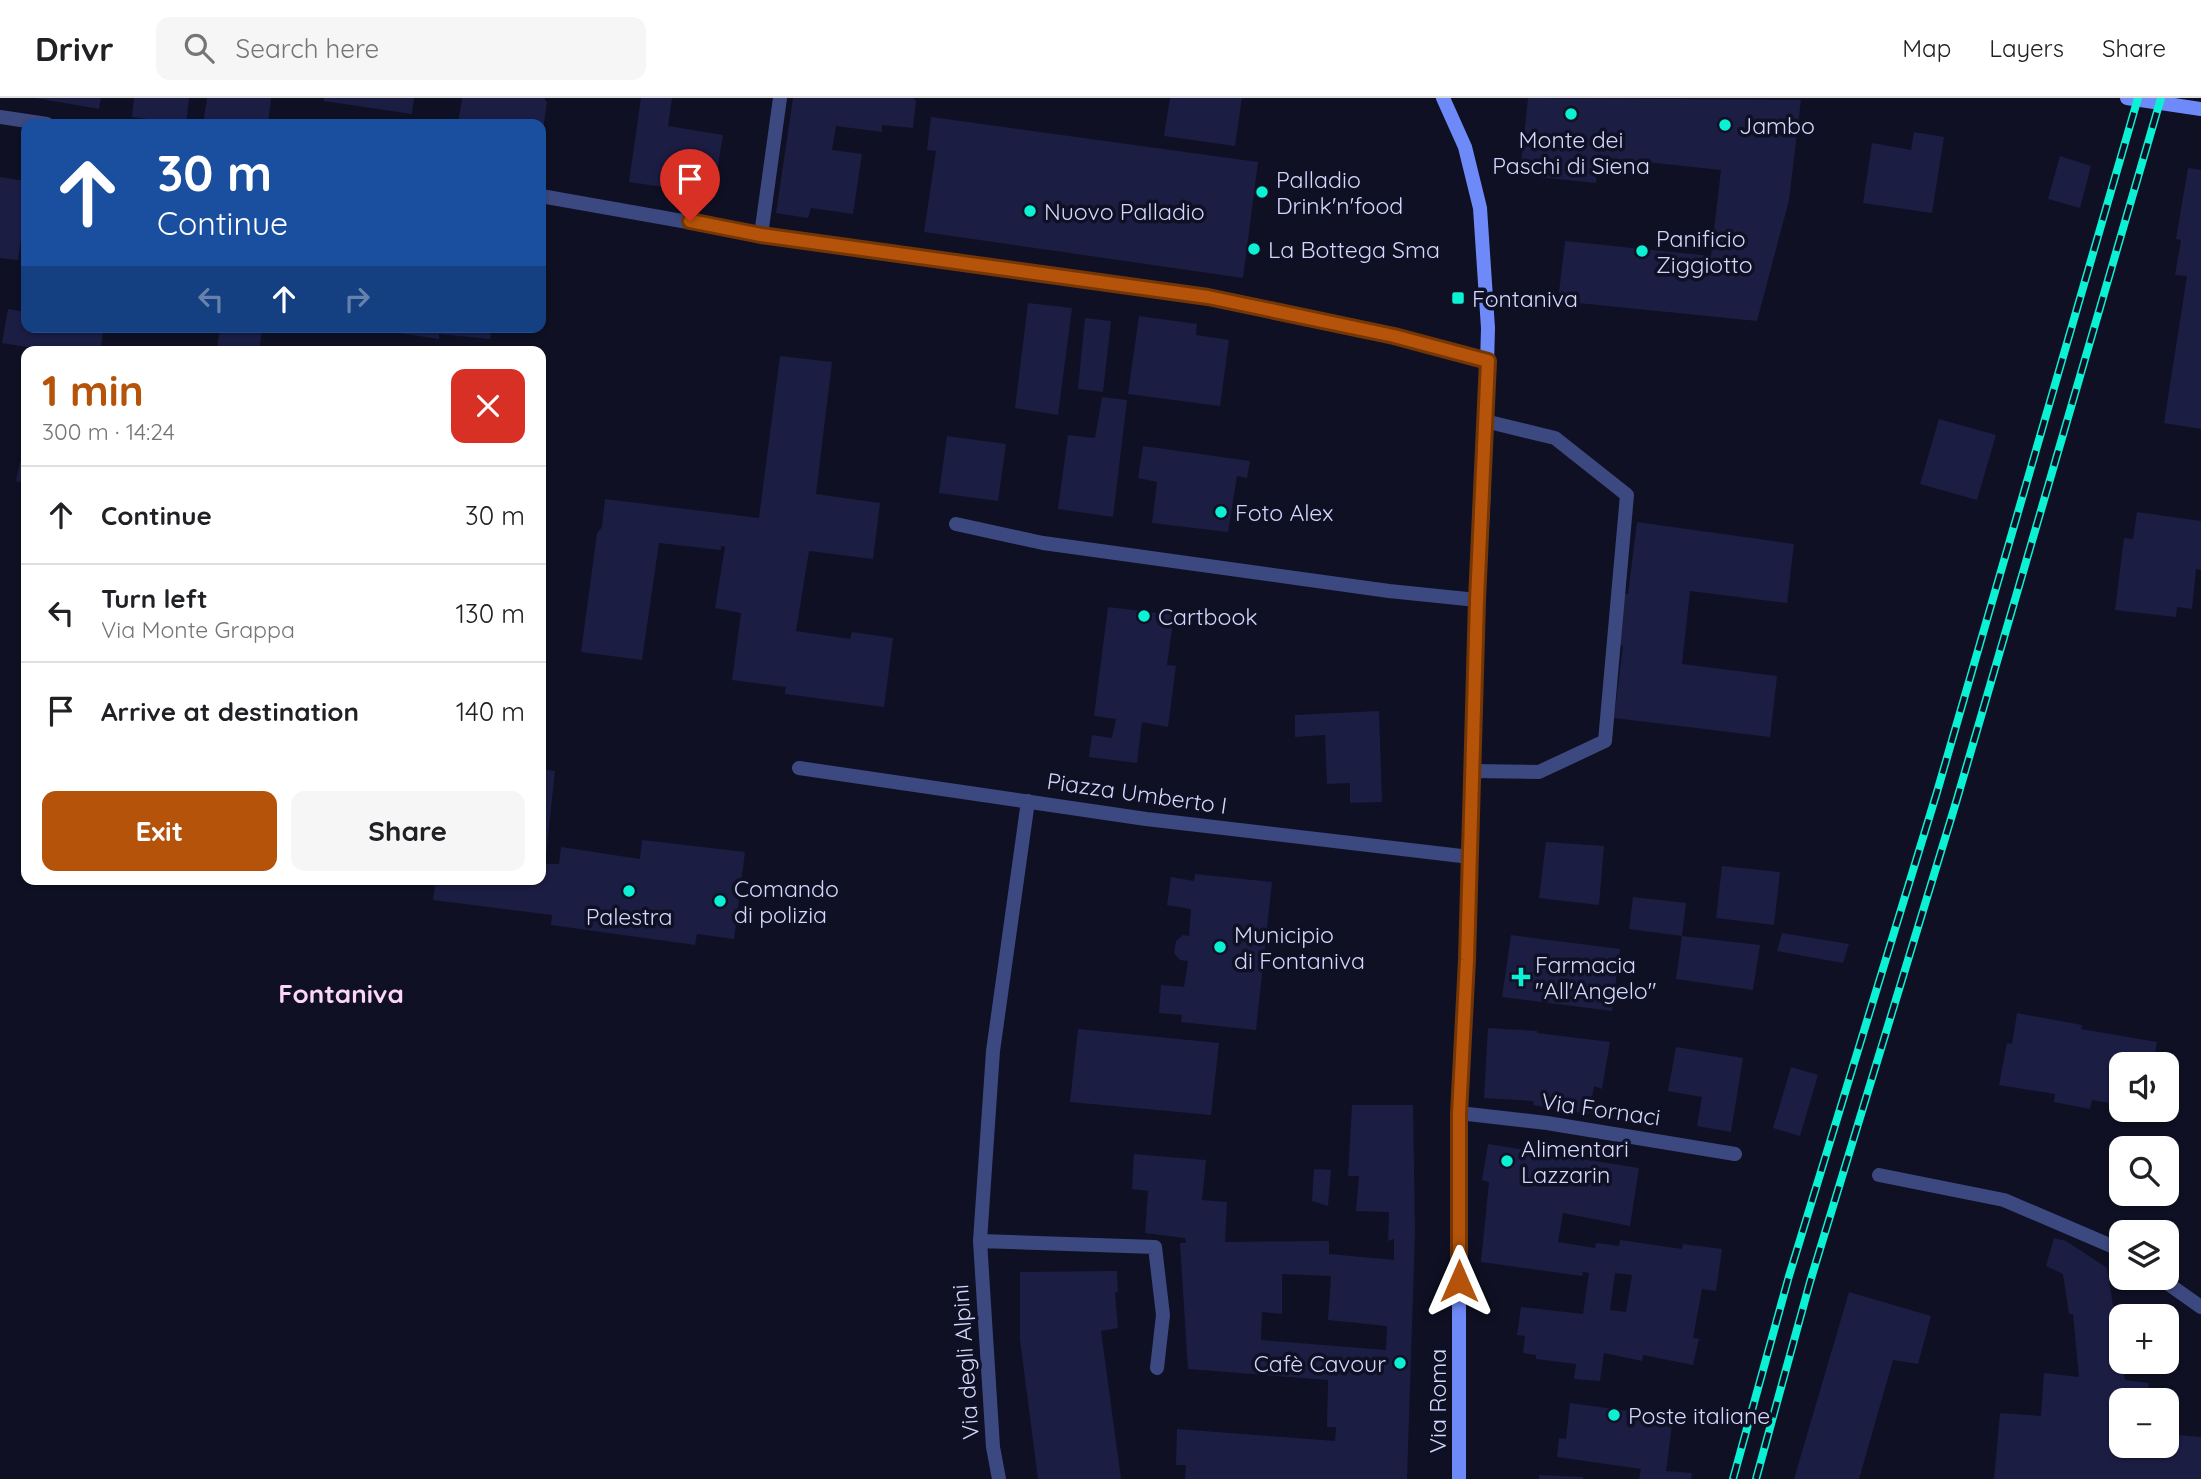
<!DOCTYPE html>
<html lang="en">
<head>
<meta charset="utf-8">
<style>
	body { margin:0; font-family:Quicksand,sans-serif; background:#f6f6f6; color:#202124; height:100vh; display:flex; flex-direction:column; font-size:26px; white-space:nowrap }
	* { box-sizing:border-box; margin:0 }
	p { font-size:23px; color:#757577 }
	.icon { flex:none; width:38px; height:38px; fill:none; stroke:currentColor; stroke-width:2; stroke-linecap:round; stroke-linejoin:round }
	.map { position:relative; flex:1; overflow:hidden }
	.details { position:absolute; left:21px; top:248px; width:525px; height:539px; display:flex; flex-direction:column; background:#fff; border-radius:14px; box-shadow:0 2px 5px #0004 }
	.details>* { flex:none }
	.guide { position:absolute; left:21px; top:21px; width:525px; height:214px; border-radius:14px; box-shadow:0 2px 5px #0004; background:#1a4fa0; color:#fff; overflow:hidden }
	.fabs { position:absolute; left:2109px; top:954px; display:grid; gap:14px }
	.fabs a { display:grid; place-items:center; width:70px; height:70px; border-radius:14px; background:#fff; box-shadow:0 2px 5px #0004; font-size:35px }
	.pin { position:absolute; display:grid; place-items:center; width:60px; height:60px; color:#fff; margin:-72px -30px; border-radius:50% 50% 50% 0; rotate:-45deg; box-shadow:0 0 7px #0007 }
	.pin .icon { rotate:45deg }
	.me { position:absolute; width:77px; margin:-38px; rotate:0deg; stroke-linejoin:round; filter:drop-shadow(0 0 5px #0008) }
	.turn { display:flex; align-items:center; gap:24px; height:147px; padding:0 21px; font-size:32px }
	.turn .icon { width:91px; height:91px; stroke-width:2.5 }
	.turn b { display:block; font-size:49px; line-height:60px }
	.lanes { display:flex; align-items:center; height:66px; padding:0 21px; background:#0003; justify-content:center; gap:35px; direction:ltr }
	.lanes .off { opacity:.35 }
	.round { display:grid; place-items:center; flex:none; width:74px; height:74px; border-radius:14px; background:#f6f6f6 }
	.headline { display:flex; align-items:center; justify-content:space-between; height:119px; padding:0 21px }
	h1 { font-size:42px; font-weight:800; line-height:52px; color:#b45309 }
	.action { display:flex; gap:14px; margin-top:auto; padding:14px 21px }
	.action a { flex:1; height:80px; border-radius:14px; background:#b45309; color:#fff; font-size:28px; font-weight:800; line-height:80px; text-align:center }
	.action a+a { background:#f6f6f6; color:#202124 }
	ul { padding:0; list-style:none }
	li { display:flex; align-items:center; gap:21px; height:98px; padding:0 21px; border-top:2px solid #e0e0e0 }
	li div { flex:1 }
	li b { display:block; font-size:26px }
	li em { font-style:normal }
	header { display:flex; align-items:center; gap:42px; box-sizing:border-box; height:98px; padding:0 35px; background:#fff; border-bottom:2px solid #e0e0e0 }
	header strong { font-size:33px }
	nav { display:flex; gap:38px; margin-inline-start:auto; font-size:24px }
	.search { width:490px; height:63px; background:#f6f6f6; display:flex; align-items:center; gap:18px; box-sizing:border-box; padding:0 24px; border-radius:14px; color:#757577; font-size:26px }
	.map>svg:first-child { display:block }
	.building { fill:#1c1d43; fill-rule:evenodd }
	.lines { fill:none; stroke-linecap:round; stroke-linejoin:round }
	.service { stroke:#3c4980; stroke-width:14 }
	.minor { stroke:#3c4980; stroke-width:14 }
	.secondary { stroke:#6e8af8; stroke-width:14 }
	.rail-casing { stroke:#0bf1d4; stroke-width:8 }
	.rail { stroke:#0f1023; stroke-width:5; stroke-dasharray:16; stroke-linecap:butt }
	.route-casing { stroke:#753606; stroke-width:18 }
	.route { stroke:#b45309; stroke-width:12 }
	.poi-dot { fill:#0bf1d4; stroke:#0f1023; stroke-width:2.5 }
	.labels { text-anchor:middle; dominant-baseline:central; stroke-width:7; stroke-linejoin:round; paint-order:stroke }
	.poi-label { font-size:23px; fill:#d3d7fd; stroke:#0f1023; text-anchor:start }
	.street-label { font-size:23px; fill:#d3d7fd; stroke:#0f1023 }
	.quarter-label { font-size:26px; font-weight:bold; fill:#fdd5f7; stroke:#0f1023 }
</style>
</head>
<body>
<header>
<strong>Drivr</strong>
<div class="search"><svg class="icon" aria-label="search" viewBox="0 0 24 24"><circle cx="10" cy="10" r="6"/><path d="M15 15l6 6"/></svg>Search here</div>
<nav><a>Map</a><a>Layers</a><a>Share</a></nav>
</header>
<div class="map">
<svg width="2201" height="1381" viewBox="0 0 2201 1381">
	<rect width="100%" height="100%" fill="#0f1023"/>
	<path class="building" d="M35 0H101L99 11Z
		M134 0H189L186 26 132 19Z
		M207 0H271L268 26H203Z
		M324 0H414L412 16 324 3Z
		M462 0H545V3H547L542 40 541 26H458Z
		M641 0H672L668 28 723 37 713 96 629 84Z
		M793 0H913L916 3 913 30 882 27V34L836 28 832 52 862 56 853 116 811 110 808 120 776 115Z
		M1170 0H1242L1235 48 1164 38Z
		M1528 0 1801 2 1789 102 1757 223 1558 203 1565 143 1711 158 1721 72 1598 59 1596 85 1520 77Z
		M931 19 1258 64 1243 180 924 134 936 53 927 52Z
		M1914 34 1944 39 1932 115 1863 105 1872 45 1911 52Z
		M2060 58 2091 68 2080 110 2048 101Z
		M2188 70 2201 72V331L2164 325 2187 178 2175 177 2181 142 2176 141Z
		M0 79 26 83V107L18 162 0 160Z
		M1028 205 1072 210 1058 317 1015 310Z
		M8 211 26 214V229H104L100 254H58L2 245Z
		M1139 218 1197 226 1196 237 1229 242 1220 308 1128 296Z
		M1085 220 1111 223 1103 294 1078 291Z
		M220 229H262L259 254H211L212 249 217 251Z
		M380 229H492L490 241 439 236V241L380 232Z
		M780 258 832 264 816 396 880 405 873 461 809 453 796 533 850 541 852 534 893 540 884 609 785 596 786 589 732 582 741 515 715 510 725 449 721 448V452L659 445 642 562 581 554 597 435 602 429 605 401 759 420Z
		M1102 299 1127 302 1113 419 1058 411 1068 337 1095 340Z
		M1939 321 1996 337 1977 402 1920 386Z
		M947 338 1006 346 998 403 939 395Z
		M1143 348 1250 363 1247 380 1237 378 1228 434 1152 425 1157 384 1138 380Z
		M20 364 26 365V386L16 383Z
		M2137 414 2201 423V472L2196 471 2192 511 2177 509 2176 519 2115 512 2124 440 2133 441Z
		M1637 424 1794 446 1787 505 1690 493 1682 566 1777 578 1770 639 1614 620 1623 548 1617 547 1624 496H1628Z
		M1108 509 1174 517 1167 567 1176 568 1168 629 1142 624 1137 665 1089 659 1092 637 1112 640 1116 621 1094 618Z
		M1379 613 1382 704 1350 705V685L1327 686 1325 637 1295 639V617Z
		M541 671 555 673 545 766H559L561 749 640 761 642 742 745 754 734 841 697 836 695 847 551 827 552 817 433 802 436 782H541Z
		M1546 744 1604 748 1599 807 1539 800Z
		M1722 768 1780 774 1774 827 1716 820Z
		M1195 776 1272 784 1256 932 1181 924 1182 917 1159 915 1161 887 1184 889 1188 863 1180 862 1174 855 1176 843 1183 837 1189 838 1191 811 1167 807 1171 779 1194 783Z
		M1633 799 1686 805 1682 838 1629 831Z
		M1782 835 1849 846 1843 865 1777 853Z
		M1511 837 1620 851 1612 913 1502 899Z
		M1682 838 1760 847 1753 892 1676 881Z
		M2017 915 2082 927 2081 931 2157 944 2153 966H2121V1007L2092 1002 2090 1011 2054 1004 2055 996 1999 987 2007 945 2012 946Z
		M1488 930 1537 933V935L1610 944 1602 991 1594 988 1589 1016 1533 1007 1534 1003 1484 1000Z
		M1078 931 1219 945 1211 1017 1070 1004Z
		M1676 949 1743 960 1731 1034 1697 1028 1702 999 1668 993Z
		M1791 969 1818 977 1800 1038 1773 1030Z
		M1352 1007H1413L1415 1135 1407 1381H1185L1186 1367H1176L1177 1331 1335 1343 1336 1329H1327L1328 1282 1188 1271 1180 1145H1186L1185 1140 1145 1135 1148 1093 1132 1091 1134 1056 1206 1062 1202 1102 1227 1104 1225 1144 1329 1143V1156L1394 1162V1141L1388 1143 1389 1114 1356 1113 1359 1078H1348ZM1282 1176 1331 1178 1328 1222 1387 1228 1386 1252 1261 1242 1262 1214 1282 1216Z
		M1488 1046 1639 1070 1630 1128 1563 1115 1558 1144 1595 1150 1596 1145 1619 1148 1620 1142 1682 1151 1683 1146 1722 1151 1716 1193 1702 1191 1693 1240 1699 1241 1693 1267 1643 1257 1642 1263 1604 1255 1600 1283 1574 1281 1576 1266 1536 1261V1257L1523 1255 1525 1238 1517 1237 1521 1209 1583 1216 1589 1175 1583 1174 1582 1178 1481 1164 1489 1084 1482 1082ZM1615 1175 1632 1177 1626 1214 1610 1212Z
		M1314 1071 1331 1072 1328 1108 1312 1103Z
		M2054 1140 2066 1143 2107 1170 2125 1282 2149 1285 2147 1302H2121V1348H2166V1336L2201 1339V1381H1994L2000 1315 2041 1318 2044 1275 2079 1279 2073 1216H2069L2063 1176 2046 1168Z
		M1117 1173 1118 1193 1115 1195 1118 1230 1101 1233 1121 1381H1038L1020 1242V1174Z
		M1849 1194 1931 1218 1918 1266 1893 1262 1859 1381H1794Z
		M1570 1305 1673 1319 1666 1373 1692 1375 1691 1381H1639L1641 1371 1557 1359 1559 1340 1566 1341Z
		M1539 1377 1583 1379V1381H1539Z"/>
	<g class="lines">
		<path class="service" d="M1473 673 1539 674 1605 643 1627 397 1555 340 1485 323
			M980 1143 993 953 1028 703"/>
		<path class="minor" d="M0 19 47 26
			M541 98 761 137 1208 199 1394 238 1488 263
			M761 137 780 0
			M956 426 1043 445 1389 493 1477 502
			M799 670 1146 721 1470 759
			M1459 1015 1547 1025 1735 1056
			M1879 1077 2004 1102 2121 1152
			M2160 1180 2201 1209
			M999 1381 993 1349 980 1143 1155 1149 1163 1217 1157 1270"/>
		<path class="secondary" d="M1443 0 1465 49 1480 110 1488 230 1483 409 1477 502 1467 862 1459 1015V1381
			M2127 0 2201 11"/>
		<defs>
			<path id="rail" d="M1733 1381 1789 1178 1937 694 2138 0
				M1756 1381 1810 1184 1957 701 2161 0"/>
		</defs>
		<use href="#rail" class="rail-casing"/>
		<use href="#rail" class="rail"/>
	</g>
	<g class="lines">
		<defs>
			<path id="route" d="M690 123 761 137 1208 199 1394 238 1488 263 1477 502 1467 862 1459 1016V1183"/>
		</defs>
		<use href="#route" class="route-casing"/>
		<use href="#route" class="route"/>
	</g>
	<g class="poi-dot">
		<circle cx="1571" cy="16" r="7"/>
		<circle cx="1725" cy="27" r="7"/>
		<circle cx="1262" cy="94" r="7"/>
		<circle cx="1030" cy="113" r="7"/>
		<circle cx="1254" cy="151" r="7"/>
		<circle cx="1642" cy="153" r="7"/>
		<rect x="1451" y="193" width="14" height="14" rx="3.5"/>
		<circle cx="1221" cy="414" r="7"/>
		<circle cx="1144" cy="518" r="7"/>
		<circle cx="629" cy="793" r="7"/>
		<circle cx="720" cy="803" r="7"/>
		<circle cx="1220" cy="849" r="7"/>
		<path d="M1517.5 868.5h7v7h7v7h-7v7h-7v-7h-7v-7h7z"/>
		<circle cx="1507" cy="1063" r="7"/>
		<circle cx="1400" cy="1265" r="7"/>
		<circle cx="1614" cy="1317" r="7"/>
	</g>
	<g class="labels">
		<g class="poi-label">
			<text x="1739" y="27">Jambo</text>
			<text x="1571" y="41" text-anchor="middle">Monte dei<tspan x="1571" dy="26">Paschi di Siena</tspan></text>
			<text x="1276" y="81">Palladio<tspan x="1276" dy="26">Drink'n'food</tspan></text>
			<text x="1044" y="113">Nuovo Palladio</text>
			<text x="1656" y="140">Panificio<tspan x="1656" dy="26">Ziggiotto</tspan></text>
			<text x="1268" y="151">La Bottega Sma</text>
			<text x="1472" y="200">Fontaniva</text>
			<text x="1235" y="414">Foto Alex</text>
			<text x="1158" y="518">Cartbook</text>
			<text x="734" y="790">Comando<tspan x="734" dy="26">di polizia</tspan></text>
			<text x="629" y="818" text-anchor="middle">Palestra</text>
			<text x="1234" y="836">Municipio<tspan x="1234" dy="26">di Fontaniva</tspan></text>
			<text x="1535" y="866">Farmacia<tspan x="1535" dy="26">"All'Angelo"</tspan></text>
			<text x="1521" y="1050">Alimentari<tspan x="1521" dy="26">Lazzarin</tspan></text>
			<text x="1386" y="1265" text-anchor="end">Cafè Cavour</text>
			<text x="1628" y="1317">Poste italiane</text>
		</g>
		<g class="street-label">
			<text transform="translate(1137 695) rotate(8)">Piazza Umberto I</text>
			<text transform="translate(1601 1011) rotate(8)">Via Fornaci</text>
			<text transform="translate(965 1264) rotate(-94)">Via degli Alpini</text>
			<text transform="translate(1437 1303) rotate(-90)">Via Roma</text>
		</g>
		<g class="quarter-label">
			<text x="341" y="895">Fontaniva</text>
		</g>
	</g>
</svg>
<div class="fabs">
<a><svg class="icon" aria-label="sound" viewBox="0 0 24 24"><path d="M4 9h4l5-4v14l-5-4H4zM17 9q2 3 0 6"/></svg></a>
<a><svg class="icon" aria-label="search" viewBox="0 0 24 24"><circle cx="10" cy="10" r="6"/><path d="M15 15l6 6"/></svg></a>
<a><svg class="icon" aria-label="layers" viewBox="0 0 24 24"><path d="M12 4l9 5-9 5-9-5zM3 14l9 5 9-5"/></svg></a>
<a>+</a>
<a>−</a>
</div>
<div class="pin" style="left:690px;top:123px;background:#d93025"><svg class="icon" aria-label="arrive" viewBox="0 0 24 24"><path d="M6 21V4h12l-3 4 3 4H6"/></svg></div>
<svg class="me" style="left:1459px;top:1183px" viewBox="-20 -20 40 40"><path d="M0-17L14 15 0 8-14 15z" fill="#b45309" stroke="#fff" stroke-width="4"/></svg>
<div class="guide">
<div class="turn"><svg class="icon" aria-label="ahead" viewBox="0 0 24 24"><path d="M12 20V5M6 11l6-6 6 6"/></svg><div><b>30 m</b>Continue</div></div>
<div class="lanes"><svg class="icon off" aria-label="left" viewBox="0 0 24 24"><path d="M17 20v-9H6M10 6l-5 5 5 5"/></svg><svg class="icon" aria-label="ahead" viewBox="0 0 24 24"><path d="M12 20V5M6 11l6-6 6 6"/></svg><svg class="icon off" aria-label="right" viewBox="0 0 24 24"><path d="M7 20v-9h11M14 6l5 5-5 5"/></svg></div>
</div>
<section class="details">
<div class="headline"><div><h1>1 min</h1><p>300 m · 14:24</p></div><a class="round" style="background:#d93025;color:#fff"><svg class="icon" aria-label="close" viewBox="0 0 24 24"><path d="M6 6l12 12M18 6L6 18"/></svg></a></div>
<ul>
<li><svg class="icon" aria-label="ahead" viewBox="0 0 24 24"><path d="M12 20V5M6 11l6-6 6 6"/></svg><div><b>Continue</b></div><em>30 m</em></li>
<li><svg class="icon" aria-label="left" viewBox="0 0 24 24"><path d="M17 20v-9H6M10 6l-5 5 5 5"/></svg><div><b>Turn left</b><p>Via Monte Grappa</p></div><em>130 m</em></li>
<li><svg class="icon" aria-label="arrive" viewBox="0 0 24 24"><path d="M6 21V4h12l-3 4 3 4H6"/></svg><div><b>Arrive at destination</b></div><em>140 m</em></li>
</ul>
<div class="action"><a>Exit</a><a>Share</a></div>
</section>
</div>
</body>
</html>
